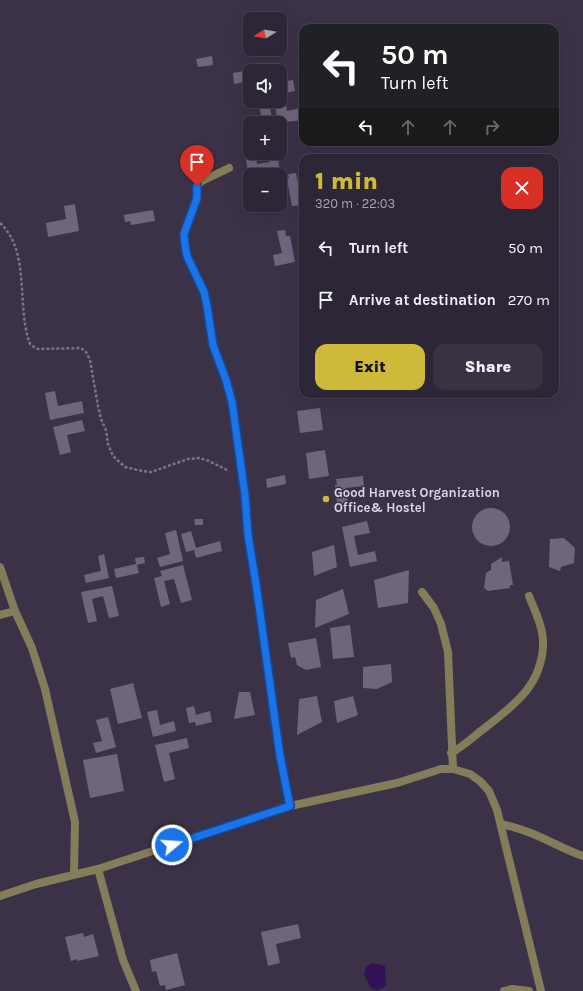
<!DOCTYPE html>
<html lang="en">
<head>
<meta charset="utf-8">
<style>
	body { margin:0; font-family:Karla,sans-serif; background:#383242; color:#f1f3f6; height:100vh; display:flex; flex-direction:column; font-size:15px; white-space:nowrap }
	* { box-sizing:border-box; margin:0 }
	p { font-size:13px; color:#a6a5ad }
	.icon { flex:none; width:22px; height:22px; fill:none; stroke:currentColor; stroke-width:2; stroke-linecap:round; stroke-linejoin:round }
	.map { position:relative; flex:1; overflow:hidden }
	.drawer { position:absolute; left:299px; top:154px; width:260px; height:244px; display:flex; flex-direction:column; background:#2c2636; border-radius:12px; box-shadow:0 4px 16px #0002,0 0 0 1px #484351 }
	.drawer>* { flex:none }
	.hud { position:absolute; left:299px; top:24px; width:260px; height:122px; border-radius:12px; box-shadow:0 4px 16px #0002,0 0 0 1px #484351; background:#202124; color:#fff; overflow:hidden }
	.needle { width:26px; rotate:259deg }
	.fabs { position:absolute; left:243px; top:12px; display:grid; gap:8px }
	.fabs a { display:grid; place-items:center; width:44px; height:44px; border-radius:8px; background:#2c2636; box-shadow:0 4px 16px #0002,0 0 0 1px #484351; font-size:20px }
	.pin { position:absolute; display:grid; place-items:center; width:34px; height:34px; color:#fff; margin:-41px -17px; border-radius:50% 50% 50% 0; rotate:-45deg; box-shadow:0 0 4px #0007 }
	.pin .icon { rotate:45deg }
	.me { position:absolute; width:44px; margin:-22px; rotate:72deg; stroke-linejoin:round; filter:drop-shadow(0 0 3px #0008) }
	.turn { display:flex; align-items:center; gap:14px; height:84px; padding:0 16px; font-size:18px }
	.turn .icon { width:52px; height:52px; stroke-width:2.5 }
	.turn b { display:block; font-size:28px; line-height:34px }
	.lanes { display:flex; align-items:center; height:38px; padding:0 16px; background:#0003; justify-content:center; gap:20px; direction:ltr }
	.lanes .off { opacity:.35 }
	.round { display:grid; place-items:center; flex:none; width:42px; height:42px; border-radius:12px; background:#383242 }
	.overview { display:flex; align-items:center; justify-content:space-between; height:68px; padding:0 16px }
	h1 { font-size:24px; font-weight:800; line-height:30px; color:#ceb938 }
	.cta { display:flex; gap:8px; margin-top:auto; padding:8px 16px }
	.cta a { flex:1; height:46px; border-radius:12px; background:#ceb938; color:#111; font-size:16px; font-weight:800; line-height:46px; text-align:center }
	.cta a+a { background:#383242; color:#f1f3f6 }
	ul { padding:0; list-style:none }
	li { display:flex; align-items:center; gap:12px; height:52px; padding:0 16px }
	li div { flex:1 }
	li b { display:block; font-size:15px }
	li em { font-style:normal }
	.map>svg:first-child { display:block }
	.water { fill:#341055 }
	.building { fill:#6f667e }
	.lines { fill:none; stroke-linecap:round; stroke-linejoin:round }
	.path { stroke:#7b7486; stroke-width:2.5; stroke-dasharray:3 2; stroke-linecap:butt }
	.minor { stroke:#837d59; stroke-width:8 }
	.route-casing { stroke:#114b97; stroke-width:10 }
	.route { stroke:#1a73e8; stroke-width:7 }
	.poi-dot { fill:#ceb938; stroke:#3b3248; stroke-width:1.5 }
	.labels { text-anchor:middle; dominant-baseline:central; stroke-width:3; stroke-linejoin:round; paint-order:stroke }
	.poi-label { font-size:13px; font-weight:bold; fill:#dcd7e4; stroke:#3b3248; text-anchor:start }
</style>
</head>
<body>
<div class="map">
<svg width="583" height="991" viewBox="0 0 583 991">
	<rect width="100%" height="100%" fill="#3b3248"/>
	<path class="water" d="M373 963 385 966 386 986 378 990 371 988 364 975 366 967Z"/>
	<path class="building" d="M212 56 213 65 198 67 196 59Z
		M250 70V81L234 84 233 73Z
		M293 80 295 91 284 93 287 111 300 108 302 120 278 123 274 101H280V82Z
		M258 101H269L272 118 268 119V123H252L251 117 261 115Z
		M268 153H277L280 171 258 175H250L249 178 246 159 256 157 257 164 270 162Z
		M296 173 302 205 292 206 287 179 289 178 288 174Z
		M75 204 79 231 48 237 46 223 66 219 64 206Z
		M153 210 155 221 131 225 130 221 125 222 124 215Z
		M285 230 286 236H290L295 262 275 266 273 255 282 253 277 231Z
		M55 391 58 406 82 401 84 413 50 420 45 393Z
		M320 408 323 430 300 433 297 411Z
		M82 420 85 431 67 435 71 452 60 455 53 427Z
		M325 450 329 476 309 479 306 453Z
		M285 475 286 484 267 488 266 479Z
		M363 476 364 486 346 488 348 503 337 504 335 485H337L336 479Z
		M472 527a19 19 0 1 1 38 0a19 19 0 1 1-38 0Z
		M194 519H203V525H195Z
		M367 521 370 533 354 536 358 555 375 551 377 561 350 567 342 527Z
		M176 530 183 561 160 567 157 558 170 554 165 533Z
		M191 531 196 548 220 541 222 551 196 558 194 550 186 552 181 534Z
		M564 538 575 548 574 563 561 567 560 571 549 567 550 539Z
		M334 545 337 567 314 576 312 552Z
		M104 554 109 578 86 583 84 575 101 571 98 556Z
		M144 557 145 563 137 565 139 573 116 578 114 569 136 564 135 558Z
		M502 557V562L509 561 513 585H510V588L488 591 484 588 486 573 491 570V564Z
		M183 565 192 600 181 603 174 579 164 581 170 604 161 607 154 578 162 576 160 571Z
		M409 570 408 603 378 608 374 580Z
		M112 586 119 616 109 618 103 596 92 599 97 621 88 623 81 592Z
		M343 589 349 614 315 628 316 600Z
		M350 625 354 657 333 659 330 628Z
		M316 638 321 667 306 670 297 665 295 657 291 658 288 643Z
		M391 664 392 682 377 689 363 688V667Z
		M133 683 142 718 118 724 110 689Z
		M239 692H250L255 715 234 719Z
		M317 696 322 722 297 735 299 699Z
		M353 696 358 715 337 723 334 701Z
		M194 706 196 715 210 711 212 722 196 726 195 722 189 723 186 708Z
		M157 710 160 725 174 721 176 731 153 737 147 712Z
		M108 717 116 747 96 753 93 743 102 741 96 720Z
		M187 738 189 748 169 753 175 779 164 782 155 745Z
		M117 754 124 791 90 798 83 760Z
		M298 924 301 938 276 944 280 963 268 966 261 932Z
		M83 933 84 937 93 934 99 956 77 961V959L71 961 65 937Z
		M177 953 185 985 166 990 165 985 160 986 156 971 152 972 150 960Z"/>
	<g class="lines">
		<path class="path" d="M0 223C31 251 16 307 30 344L34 347 38 349 81 348 86 352 90 360 98 406 101 419 106 430 108 444 113 456 125 467 142 471 151 472 188 459 199 458 209 461 229 471"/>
		<path class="minor" d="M229 168 202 181 197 186V198L184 233 185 245 187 256 204 292 207 306 213 345 226 380 232 402 245 495 248 535 256 584 280 756 290 806
			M0 567 15 611 32 648 45 689 75 822 74 874
			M422 592 434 608 441 624 448 652 453 769
			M0 615 15 611
			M451 753C464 746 474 736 486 727 514 705 541 686 543 646 544 629 535 611 529 596
			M501 824C514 827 527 831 540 837 554 843 568 851 583 856
			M98 869 123 960 136 991
			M0 896 36 884 98 869 290 806 397 783 441 769H453L470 774 480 781 489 791 497 810 541 991
			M504 991 512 989 529 991"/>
	</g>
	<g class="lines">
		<defs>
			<path id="route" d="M172 845 290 806 280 756 256 584 248 535 245 495 232 402 226 380 213 345 207 306 204 292 187 256 185 245 184 234 197 198V186"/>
		</defs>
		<use href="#route" class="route-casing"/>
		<use href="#route" class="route"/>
	</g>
	<circle class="poi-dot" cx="326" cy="499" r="4"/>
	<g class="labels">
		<g class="poi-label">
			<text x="334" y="492">Good Harvest Organization<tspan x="334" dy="15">Office&amp; Hostel</tspan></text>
		</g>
	</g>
</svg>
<div class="fabs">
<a><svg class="needle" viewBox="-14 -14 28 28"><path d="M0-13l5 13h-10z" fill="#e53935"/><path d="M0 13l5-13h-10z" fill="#a6a5ad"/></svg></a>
<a><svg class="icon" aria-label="sound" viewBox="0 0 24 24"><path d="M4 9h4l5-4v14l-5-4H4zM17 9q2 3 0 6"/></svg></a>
<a>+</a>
<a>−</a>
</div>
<div class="pin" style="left:197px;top:186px;background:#d93025"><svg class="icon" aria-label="arrive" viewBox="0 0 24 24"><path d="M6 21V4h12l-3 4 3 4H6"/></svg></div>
<svg class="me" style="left:172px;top:845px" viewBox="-20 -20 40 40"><circle r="17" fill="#1a73e8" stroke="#fff" stroke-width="3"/><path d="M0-11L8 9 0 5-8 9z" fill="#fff"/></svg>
<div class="hud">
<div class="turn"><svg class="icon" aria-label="left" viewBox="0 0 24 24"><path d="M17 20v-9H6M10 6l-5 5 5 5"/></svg><div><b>50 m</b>Turn left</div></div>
<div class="lanes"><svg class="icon" aria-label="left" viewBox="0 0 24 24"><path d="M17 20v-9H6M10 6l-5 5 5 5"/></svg><svg class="icon off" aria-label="ahead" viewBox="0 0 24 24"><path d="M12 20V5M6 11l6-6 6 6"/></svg><svg class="icon off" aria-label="ahead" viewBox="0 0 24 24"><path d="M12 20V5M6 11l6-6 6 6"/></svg><svg class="icon off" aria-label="right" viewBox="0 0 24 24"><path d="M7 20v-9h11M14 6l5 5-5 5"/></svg></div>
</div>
<section class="drawer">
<div class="overview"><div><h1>1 min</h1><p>320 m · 22:03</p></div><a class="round" style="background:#d93025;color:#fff"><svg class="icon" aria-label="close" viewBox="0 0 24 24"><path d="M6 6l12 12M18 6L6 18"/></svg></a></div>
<ul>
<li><svg class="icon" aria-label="left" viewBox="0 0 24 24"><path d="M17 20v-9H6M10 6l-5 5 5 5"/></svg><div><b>Turn left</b></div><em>50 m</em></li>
<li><svg class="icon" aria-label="arrive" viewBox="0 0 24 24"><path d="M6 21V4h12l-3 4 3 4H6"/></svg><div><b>Arrive at destination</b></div><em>270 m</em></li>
</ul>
<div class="cta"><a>Exit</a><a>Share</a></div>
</section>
</div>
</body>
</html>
